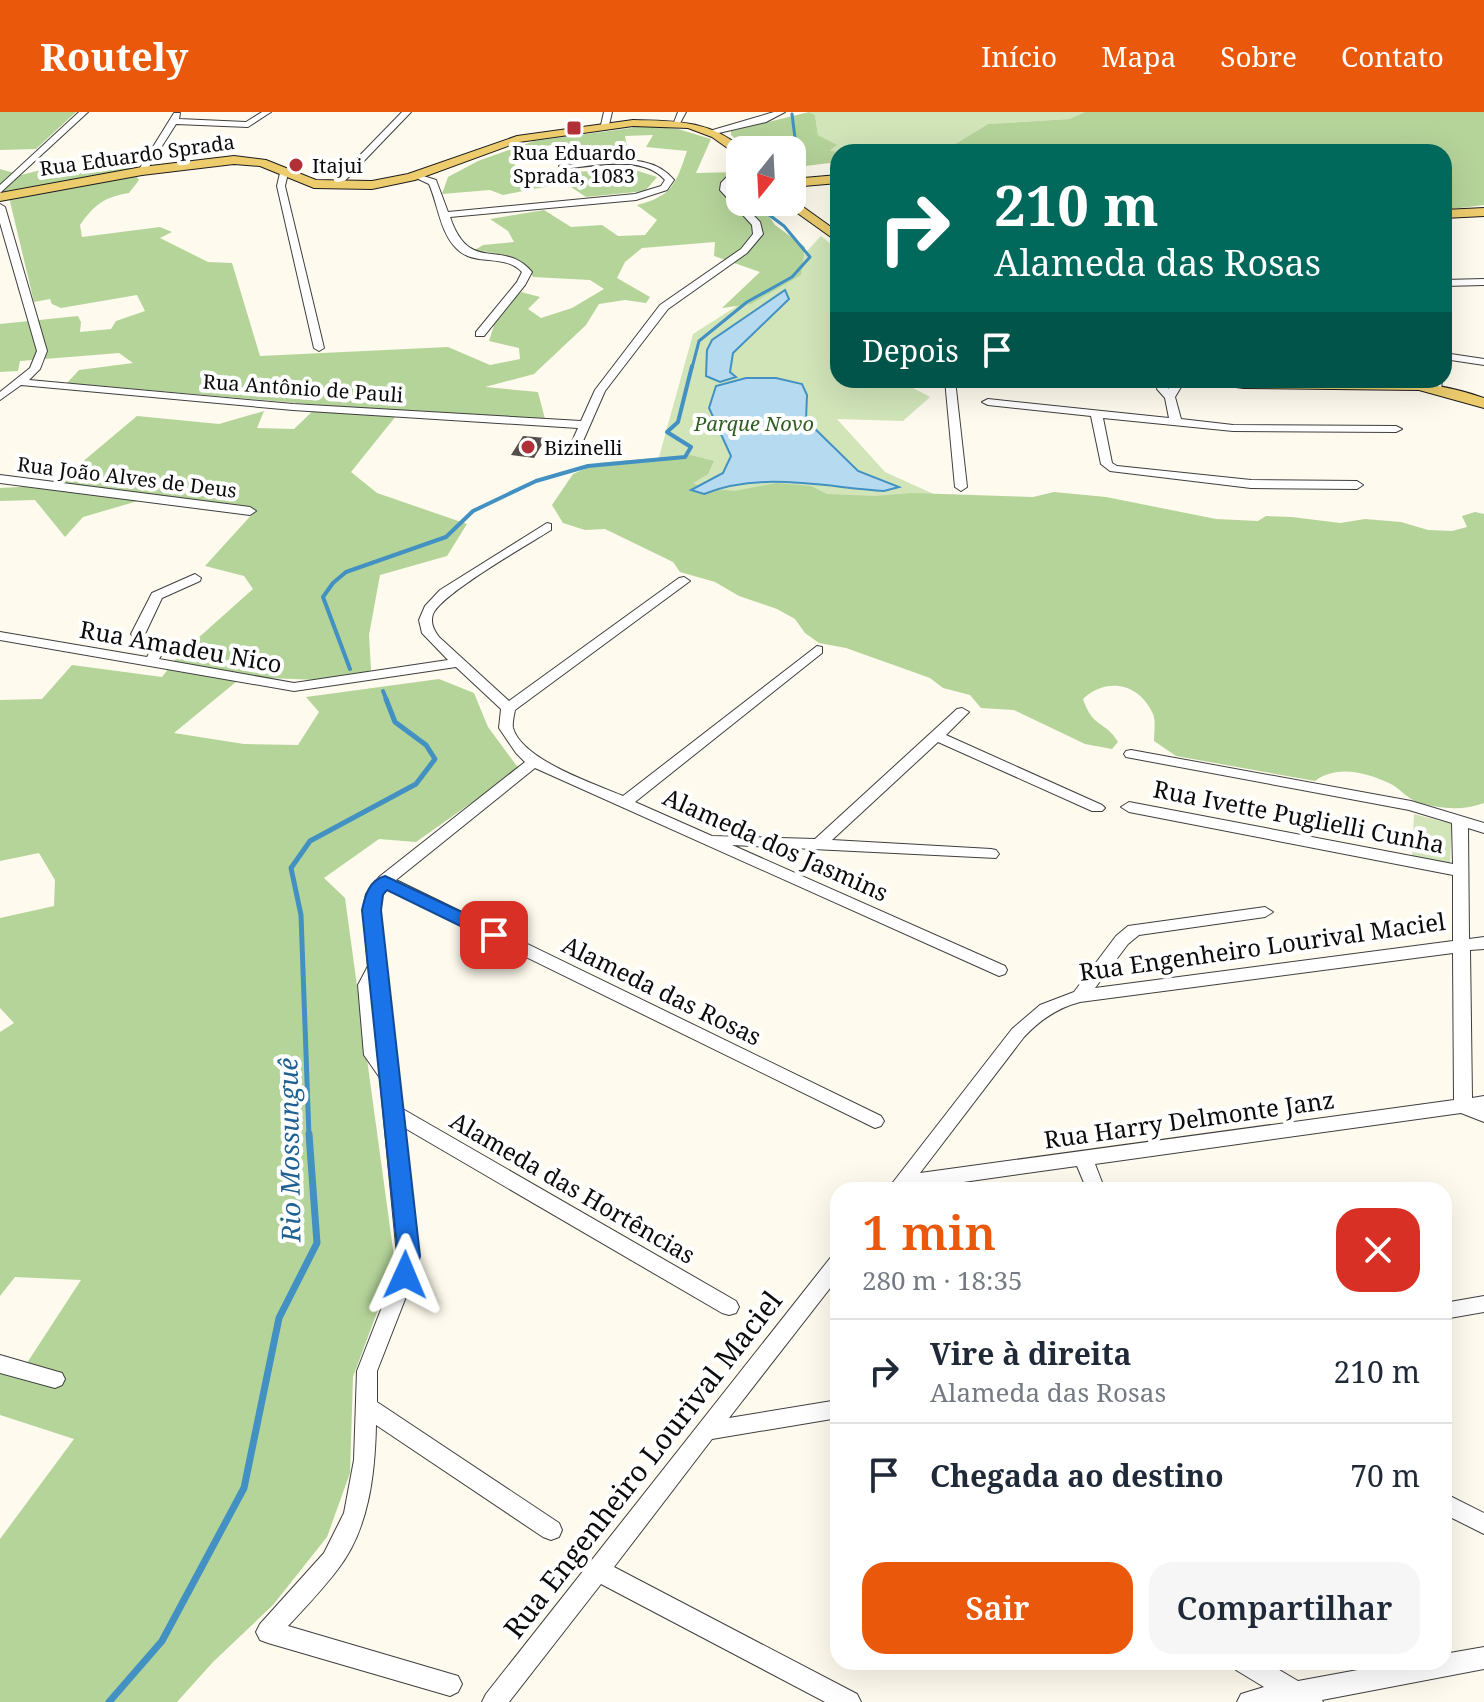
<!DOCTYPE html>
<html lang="pt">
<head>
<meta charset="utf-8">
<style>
	body { margin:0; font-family:"Noto Serif",serif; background:#f6f6f7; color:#1f2937; height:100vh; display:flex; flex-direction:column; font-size:30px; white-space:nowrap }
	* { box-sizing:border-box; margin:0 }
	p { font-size:26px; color:#747a83 }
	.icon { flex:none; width:44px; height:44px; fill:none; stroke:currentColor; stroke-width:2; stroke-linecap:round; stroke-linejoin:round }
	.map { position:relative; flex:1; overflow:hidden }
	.drawer { position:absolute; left:830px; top:1070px; width:622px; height:488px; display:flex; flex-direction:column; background:#fff; border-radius:24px; box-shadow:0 8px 32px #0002 }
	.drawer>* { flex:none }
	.banner { position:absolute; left:830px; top:32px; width:622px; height:244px; border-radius:24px; box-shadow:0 8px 32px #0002; background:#00695c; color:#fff; overflow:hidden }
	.needle { width:52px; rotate:198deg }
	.controls { position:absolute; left:726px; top:24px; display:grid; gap:16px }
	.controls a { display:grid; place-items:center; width:80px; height:80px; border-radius:16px; background:#fff; box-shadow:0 8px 32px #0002; font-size:40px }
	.pin { position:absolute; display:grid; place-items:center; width:68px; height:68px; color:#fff; margin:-34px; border-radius:16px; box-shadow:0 4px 12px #0006 }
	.me { position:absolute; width:88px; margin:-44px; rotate:1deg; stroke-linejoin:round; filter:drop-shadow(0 0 6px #0008) }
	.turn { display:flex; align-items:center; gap:28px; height:168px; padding:0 32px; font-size:36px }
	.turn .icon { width:104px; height:104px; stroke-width:2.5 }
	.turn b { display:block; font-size:56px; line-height:68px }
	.then { display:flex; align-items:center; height:76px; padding:0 32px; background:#0003; gap:16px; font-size:30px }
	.round { display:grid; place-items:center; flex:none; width:84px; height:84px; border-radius:24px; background:#f6f6f7 }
	.head { display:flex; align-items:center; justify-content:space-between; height:136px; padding:0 32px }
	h1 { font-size:48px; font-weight:600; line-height:60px; color:#ea580c }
	.primary-button { display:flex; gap:16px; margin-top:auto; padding:16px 32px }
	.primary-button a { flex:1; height:92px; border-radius:24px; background:#ea580c; color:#fff; font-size:32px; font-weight:600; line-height:92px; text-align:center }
	.primary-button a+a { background:#f6f6f7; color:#1f2937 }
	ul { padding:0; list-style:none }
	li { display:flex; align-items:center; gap:24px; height:104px; padding:0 32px; border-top:2px solid #e0e1e3 }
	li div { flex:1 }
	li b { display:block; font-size:30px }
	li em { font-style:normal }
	header { display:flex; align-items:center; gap:48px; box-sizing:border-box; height:112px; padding:0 40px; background:#ea580c; color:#fff }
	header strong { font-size:38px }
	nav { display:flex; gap:44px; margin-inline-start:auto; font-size:28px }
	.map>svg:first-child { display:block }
	.green { fill:#d1e5b9 }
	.forest { fill:#b5d49a }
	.water { fill:#b6dbf1; stroke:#4291c2; stroke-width:2 }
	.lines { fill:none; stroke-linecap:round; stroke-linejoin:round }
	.stream-far3 { stroke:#4291c2; stroke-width:3 }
	.stream-far2 { stroke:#4291c2; stroke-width:4 }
	.stream-far1 { stroke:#4291c2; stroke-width:5 }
	.stream { stroke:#4291c2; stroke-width:7 }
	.building { fill:#544d49 }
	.minor-casing { stroke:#3f3f3f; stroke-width:2 }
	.major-casing { stroke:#1d1d1d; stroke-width:2 }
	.minor { fill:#fff; fill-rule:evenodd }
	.major { fill:#edcc6d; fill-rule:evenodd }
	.route { fill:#1a73e8; stroke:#114b97; stroke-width:2 }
	.poi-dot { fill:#b13038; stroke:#fff; stroke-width:3 }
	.labels { text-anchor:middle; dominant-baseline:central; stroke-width:8; stroke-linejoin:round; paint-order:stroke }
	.far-poi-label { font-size:20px; fill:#0c0c0c; stroke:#fff; text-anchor:start }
	.far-street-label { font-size:20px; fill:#0c0c0c; stroke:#fff }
	.far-park-label { font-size:20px; font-style:italic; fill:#2f5e22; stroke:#fff }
	.street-label { font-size:24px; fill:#0c0c0c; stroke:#fff }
	.water-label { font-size:26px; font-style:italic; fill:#206293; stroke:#fff }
	.near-street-label { font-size:28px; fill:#0c0c0c; stroke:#fff }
</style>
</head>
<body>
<header>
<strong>Routely</strong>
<nav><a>Início</a><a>Mapa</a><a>Sobre</a><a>Contato</a></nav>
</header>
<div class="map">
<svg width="1484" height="1590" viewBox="0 0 1484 1590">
	<rect width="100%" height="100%" fill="#fefaed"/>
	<path class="green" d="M809 0H1085L1069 7 988 12 942 40H829L836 34 818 23 815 3Z
		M821 124 838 138V268H898L930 285 903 309 837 307 885 360 958 393 695 392 654 363 693 222 784 164Z
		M1414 702 1452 712 1450 752 1412 745Z"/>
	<path class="forest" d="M0 0H76L36 37 0 38Z
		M809 0 815 3 818 23 837 33 830 39 838 40V50L797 55 792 60V38H748L731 23V19Z
		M1085 0H1484V93L1444 98V40H942L988 12 1069 7Z
		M646 14 678 17 711 27 696 61 740 60V90H759L775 113 805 135 801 163 751 192 722 196 760 160 714 144 715 130 642 136 625 150 617 166 650 185 646 191 625 188 599 192 586 213 534 262 485 275 538 280 545 307 400 299 351 360 377 381 467 412 447 444 380 463 369 523 371 558 345 569 242 565 174 621 244 632 298 633 319 600 306 585 439 567 474 581 488 615 519 657 416 730 379 727 324 766 345 786 395 1152 353 1265 350 1361 327 1425 273 1493 213 1550 177 1590H0V1427L74 1327 0 1303V1248L25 1254 81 1168 15 1165 0 1184V920L14 911 0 896V806L54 794 55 768 39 741 0 749V588L42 587 72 553 162 565 178 544 253 477 244 464 205 454 255 399 155 384 83 405 65 425 35 388 0 389V376L55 373 137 304 219 312 264 299 257 316 294 317 319 293 67 271 79 258 133 251 119 241 20 249 18 259 0 260V212L78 204 81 210 80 220 111 217 116 209 145 199 137 183 61 196 52 192 50 187 34 190 8 81 0 82V57L21 63 45 57 84 59 128 53 139 68 129 81C104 85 94 93 80 113L82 125 160 115 172 120 160 126 208 150 232 151 260 244 448 235 490 253 520 247 519 236 489 229 496 207 521 180 540 185 528 197 541 206 572 196 604 177 590 168 533 165C524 142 496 142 475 138L483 133 514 130 508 119 490 107 544 98 571 115 602 113 618 124 645 123 657 108 637 93C673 84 676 71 687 39L646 35 653 23 625 24 627 35 570 48 556 33C539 33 526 40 514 52L524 61 635 58 657 65 645 79 586 85 565 71 503 83 490 78 442 82 448 65 478 49 534 29Z
		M690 343 714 349 708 362 693 371 703 376 734 379 776 371 811 374 827 382 875 384 912 381 1033 385 1054 380 1106 385 1216 407 1258 409 1266 404 1292 405 1340 411 1365 407 1401 410 1428 418 1452 419 1467 415 1462 404 1475 400 1484 402V691C1463 699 1439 697 1417 690 1407 686 1400 677 1391 672 1367 661 1338 652 1315 669L1176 644 1154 629C1154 621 1156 609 1153 602 1139 571 1107 565 1083 587 1093 617 1105 608 1118 630L1112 637 1085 632 1014 598 981 596 970 583 943 576 930 566 846 536 819 531 805 521 795 507 777 497 739 484 715 470 680 460 673 450 605 417 585 418 563 411 552 393 573 362 598 351Z"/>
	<path class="water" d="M785 178 789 187 733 241 730 260 736 265 720 270 706 264 707 238 712 228Z
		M746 266H776L802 272 807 283 806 308 858 359 899 375 884 379C824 375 761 359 704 382L691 378 723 361 731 344 709 296 716 274Z"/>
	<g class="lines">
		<path class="stream-far3" d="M792 2 795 26 801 37 792 44
			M692 256 699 229 747 190 792 165 810 145 784 114 752 90"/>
		<path class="stream-far2" d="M350 557 323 485 333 471 346 460 446 425 473 399 536 369 588 354 685 345 691 335 667 320 678 310 692 254
			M383 579 387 589"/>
		<path class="stream-far1" d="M309 1024 301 803 291 756 310 729 416 672 435 647 426 633 395 610 386 587"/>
		<path class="stream" d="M109 1590 162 1529 244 1376 279 1206 317 1131 309 1022"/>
	</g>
	<path class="building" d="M523 324 546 326 534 346 511 343Z"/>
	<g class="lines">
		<defs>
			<path id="minor" d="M79 0H88L0 81V73Z
				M262 0H271L248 15 176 12 145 61 138 59 174 1H180L179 7 246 10Z
				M402 0H411L338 76H332V72Z
				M604 0H612L609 13 605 15 601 13Z
				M678 0H686L679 13H673Z
				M774 0H785L766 10 710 23 706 20Z
				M604 48C630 47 657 47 674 68L667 78 636 88 450 105C470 164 502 125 532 160L525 173 484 224H476V220L517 170 522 160C504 141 475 155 457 137 440 121 438 92 429 72L414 65V61L436 68 448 100 635 82 661 74 665 68C642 42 594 54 563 57L559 54Z
				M740 51V60L728 73V77L760 110 763 122 747 141 668 197 605 279 576 345 566 343 578 316 293 298 21 273 0 288V280L30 256 37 239 0 111V92L5 95 47 239 40 257 29 268 293 292 581 309 595 278 660 193 741 137 753 122 752 113 720 78 721 71Z
				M284 58 288 61 285 74 324 236 319 239 314 236 277 74 280 61Z
				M1484 167V173L1444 174V168Z
				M1444 241 1484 247V253L1444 247Z
				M945 268H955L967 375 961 379 955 375Z
				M1159 268H1169L1168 277 1176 268H1188L1181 275 1175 285 1181 307 1233 313 1396 314 1402 317 1396 320 1233 319 1103 306 1112 351 1117 354 1251 368 1357 369 1363 373 1357 377 1251 376 1110 359 1101 352 1091 304 988 293 982 290 988 287 1169 306 1165 286 1157 277Z
				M1432 268H1442L1441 278H1433Z
				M0 363 250 395 256 399 250 403 0 371Z
				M547 411 551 412V418C529 432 441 482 433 502 430 511 434 518 439 525L509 589 679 466 684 465 690 469 515 598C514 603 512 612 513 616 522 648 595 672 623 684L817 534 822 535V541L635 690 712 724 815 727 957 597 962 596 969 600 946 623 1102 693 1105 696 1102 699H1092L938 630 832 728 991 737 996 738 999 742 996 746 732 733 1005 854 1007 858 1005 862 999 864 535 656 396 768 881 1004 884 1009 881 1014 875 1016 387 777 382 783 379 798 401 996 736 1189 739 1195 736 1201 729 1203 722 1201 403 1015 418 1154 377 1259V1290L559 1411 562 1418 559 1425 551 1428 543 1425 376 1313C375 1362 369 1417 338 1457 323 1477 305 1496 288 1514L458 1564 462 1572 458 1580 450 1584 268 1531 260 1528 256 1520 260 1512 324 1441 344 1401 354 1348 357 1259 398 1154 380 966 364 943 358 873 368 854 363 798 366 782 379 765 525 650 516 641 499 616 501 597 456 555 294 579 0 528V520L147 545 152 536 137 530 131 522 152 481 195 462 201 466 200 469 162 486 145 522 167 534 159 547 294 571 448 548 422 521 419 508 425 494 440 478Z
				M1131 638 1411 689 1484 711V721L1468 716 1469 827 1484 825V837L1470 838 1472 986 1484 984V1010L1461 1001 1095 1052 1105 1078H1087L1077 1054 907 1078H887L1012 917 1040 893 1074 880 1116 824 1128 814 1265 795 1273 800 1265 805 1139 823 1128 832 1095 876 1453 829V763L1129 700 1121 695 1129 690 1453 752 1452 711 1409 698 1126 645 1124 642 1126 639ZM1453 841 1454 988 920 1061 1024 925C1040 908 1057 896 1080 890Z
				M838 1143V1166L729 1306 838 1288V1306L712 1327 614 1455 857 1582 861 1590H825L601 1472 509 1590H482L486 1582 831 1145Z
				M1484 1184V1200L1444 1207V1191Z
				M0 1243 62 1261 65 1267 62 1273 55 1276 0 1261Z
				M1444 1381 1484 1401V1422L1444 1402Z
				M1484 1535V1557L1322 1588 1323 1590H1237L1241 1582 1264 1575 1236 1558 1232 1550H1266L1298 1569 1401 1550H1444V1542Z"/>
			<path id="major" d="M633 8C678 9 709 8 745 38H740V43L736 42 712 25 688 16 633 14 519 30 415 68 372 77 314 76 260 54 234 52 142 63 0 89V81L142 55 234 44 266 48 316 68 372 69 408 62 517 24Z
				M838 63V71L792 75V67Z
				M792 87 838 120V130L782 90H792Z
				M1484 96V104L1444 106V98Z
				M1203 268C1292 268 1400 256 1484 286V296L1419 278 1244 276 1210 272Z"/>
		</defs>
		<use href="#minor" class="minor-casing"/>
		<use href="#major" class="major-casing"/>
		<use href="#minor" class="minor"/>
		<use href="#major" class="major"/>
	</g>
	<path class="route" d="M385 764 500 818 503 823 500 827H487L387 778 383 783 381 798 420 1144 413 1169 405 1172 397 1169 394 1163 398 1144 362 798C365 784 369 768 385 764Z"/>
	<g class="poi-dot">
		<rect x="566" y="8" width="16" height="16" rx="4"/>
		<circle cx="296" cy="53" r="8"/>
		<circle cx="528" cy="335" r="8"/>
	</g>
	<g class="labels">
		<g class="far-poi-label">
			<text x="574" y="40" text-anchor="middle">Rua Eduardo<tspan x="574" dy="23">Sprada, 1083</tspan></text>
			<text x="312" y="53">Itajui</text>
			<text x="544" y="335">Bizinelli</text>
		</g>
		<g class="far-street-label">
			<text transform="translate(137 43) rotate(-8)">Rua Eduardo Sprada</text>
			<text transform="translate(303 276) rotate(4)">Rua Antônio de Pauli</text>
			<text transform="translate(127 365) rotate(7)">Rua João Alves de Deus</text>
		</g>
		<g class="far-park-label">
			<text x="754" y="311">Parque Novo</text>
		</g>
		<g class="street-label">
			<text transform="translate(181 534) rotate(10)">Rua Amadeu Nico</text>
			<text transform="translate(1299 704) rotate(11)">Rua Ivette Puglielli Cunha</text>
			<text transform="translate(776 732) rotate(24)">Alameda dos Jasmins</text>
			<text transform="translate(1262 834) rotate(-8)">Rua Engenheiro Lourival Maciel</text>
			<text transform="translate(662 878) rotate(26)">Alameda das Rosas</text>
			<text transform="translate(1189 1007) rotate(-8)">Rua Harry Delmonte Janz</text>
			<text transform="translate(573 1075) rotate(30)">Alameda das Hortências</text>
		</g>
		<g class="water-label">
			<text transform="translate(289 1038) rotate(-91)">Rio Mossunguê</text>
		</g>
		<g class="near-street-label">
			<text transform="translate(642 1352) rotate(-52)">Rua Engenheiro Lourival Maciel</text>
		</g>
	</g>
</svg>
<div class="controls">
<a><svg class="needle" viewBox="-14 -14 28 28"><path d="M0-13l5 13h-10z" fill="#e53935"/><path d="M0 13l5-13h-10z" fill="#747a83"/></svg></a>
</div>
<div class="pin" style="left:494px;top:823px;background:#d93025"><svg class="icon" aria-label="arrive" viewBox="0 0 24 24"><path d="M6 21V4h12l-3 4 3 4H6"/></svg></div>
<svg class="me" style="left:405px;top:1163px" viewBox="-20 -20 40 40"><path d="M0-17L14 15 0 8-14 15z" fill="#1a73e8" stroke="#fff" stroke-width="4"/></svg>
<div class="banner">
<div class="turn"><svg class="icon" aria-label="right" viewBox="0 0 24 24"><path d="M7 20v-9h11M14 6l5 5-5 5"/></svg><div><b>210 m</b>Alameda das Rosas</div></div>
<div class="then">Depois<svg class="icon" aria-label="arrive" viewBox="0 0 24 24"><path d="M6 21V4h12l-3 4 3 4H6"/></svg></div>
</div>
<section class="drawer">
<div class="head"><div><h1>1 min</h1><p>280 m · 18:35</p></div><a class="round" style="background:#d93025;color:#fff"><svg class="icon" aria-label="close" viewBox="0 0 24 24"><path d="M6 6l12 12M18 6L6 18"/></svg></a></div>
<ul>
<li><svg class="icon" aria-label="right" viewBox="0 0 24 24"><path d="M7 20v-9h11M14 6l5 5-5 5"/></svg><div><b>Vire à direita</b><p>Alameda das Rosas</p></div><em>210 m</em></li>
<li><svg class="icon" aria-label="arrive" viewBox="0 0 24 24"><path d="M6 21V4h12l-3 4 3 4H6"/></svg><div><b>Chegada ao destino</b></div><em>70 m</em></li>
</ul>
<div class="primary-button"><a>Sair</a><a>Compartilhar</a></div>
</section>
</div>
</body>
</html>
